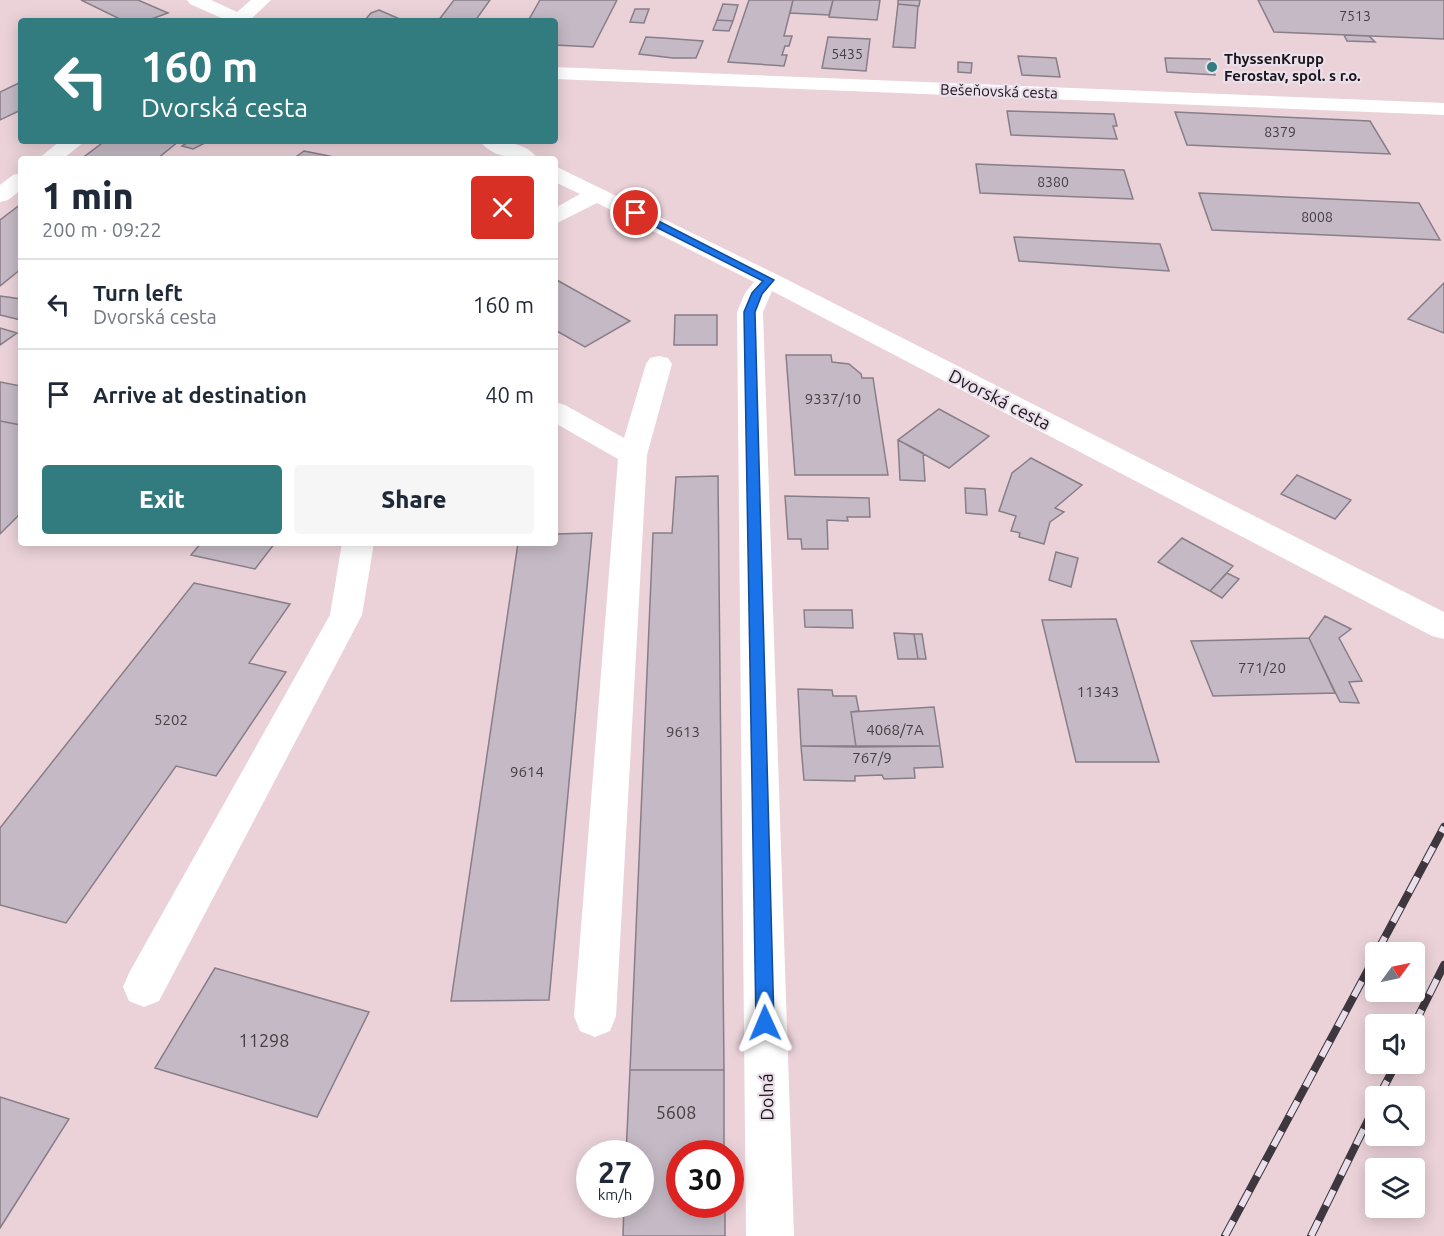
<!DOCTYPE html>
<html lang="en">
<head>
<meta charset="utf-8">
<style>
	body { margin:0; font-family:Ubuntu,sans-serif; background:#f6f6f7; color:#1f2937; height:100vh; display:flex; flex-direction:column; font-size:22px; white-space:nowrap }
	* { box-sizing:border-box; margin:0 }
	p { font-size:20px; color:#747a83 }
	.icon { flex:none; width:33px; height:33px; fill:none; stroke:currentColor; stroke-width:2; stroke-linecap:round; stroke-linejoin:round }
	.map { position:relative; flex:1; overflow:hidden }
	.panel { position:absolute; left:18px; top:156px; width:540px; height:390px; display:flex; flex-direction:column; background:#fff; border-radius:6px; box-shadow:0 3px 15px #0003 }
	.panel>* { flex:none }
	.banner { position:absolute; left:18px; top:18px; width:540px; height:126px; border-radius:6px; box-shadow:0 3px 15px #0003; background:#327b7f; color:#fff; overflow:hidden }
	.needle { width:39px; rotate:57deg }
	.fabs { position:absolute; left:1365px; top:942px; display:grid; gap:12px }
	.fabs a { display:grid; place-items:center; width:60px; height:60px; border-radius:6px; background:#fff; box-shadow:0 3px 15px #0003; font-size:30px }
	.speed { position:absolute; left:576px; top:1140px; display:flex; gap:12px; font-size:30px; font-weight:700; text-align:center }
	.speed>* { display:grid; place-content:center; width:78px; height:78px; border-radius:50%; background:#fff; box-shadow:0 3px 15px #0003; line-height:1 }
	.speed small { font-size:15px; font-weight:400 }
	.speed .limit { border:9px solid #d22; background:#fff; color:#111 }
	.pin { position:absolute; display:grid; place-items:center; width:51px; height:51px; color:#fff; margin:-26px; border:3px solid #fff; border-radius:50%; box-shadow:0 2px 6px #0007 }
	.me { position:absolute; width:66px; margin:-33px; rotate:359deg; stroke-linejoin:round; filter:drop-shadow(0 0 4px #0008) }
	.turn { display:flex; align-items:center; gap:21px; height:126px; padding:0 24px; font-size:27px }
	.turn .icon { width:78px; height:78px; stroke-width:2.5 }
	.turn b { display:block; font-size:42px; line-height:51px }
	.round { display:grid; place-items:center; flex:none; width:63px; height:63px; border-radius:6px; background:#f6f6f7 }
	.summary { display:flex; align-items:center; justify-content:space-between; height:102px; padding:0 24px }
	h1 { font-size:36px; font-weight:800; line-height:45px }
	.cta { display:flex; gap:12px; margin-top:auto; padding:12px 24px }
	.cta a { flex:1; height:69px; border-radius:6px; background:#327b7f; color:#fff; font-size:24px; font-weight:800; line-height:69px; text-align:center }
	.cta a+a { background:#f6f6f7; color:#1f2937 }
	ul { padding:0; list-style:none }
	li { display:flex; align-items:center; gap:18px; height:90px; padding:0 24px; border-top:2px solid #e0e1e3 }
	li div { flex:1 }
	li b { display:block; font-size:22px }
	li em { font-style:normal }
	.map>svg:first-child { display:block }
	.industrial { fill:#ebd2d9; fill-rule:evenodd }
	.building { fill:#c4b9c4; stroke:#887e87; stroke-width:1.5 }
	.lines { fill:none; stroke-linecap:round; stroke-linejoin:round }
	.minor { fill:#fff; fill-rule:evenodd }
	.rail-casing { stroke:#3e383e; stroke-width:8 }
	.rail { stroke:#eadfea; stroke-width:6; stroke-dasharray:17; stroke-linecap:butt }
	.route { fill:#1a73e8; stroke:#114b97; stroke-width:1.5 }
	.poi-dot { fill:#327b7f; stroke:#eadfea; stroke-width:2 }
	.labels { text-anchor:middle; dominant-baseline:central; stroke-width:4.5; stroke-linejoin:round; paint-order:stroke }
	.far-number-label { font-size:14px; fill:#443f44 }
	.far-poi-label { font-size:15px; font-weight:bold; fill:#1a161a; stroke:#eadfea; text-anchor:start }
	.far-street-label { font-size:15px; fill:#1a161a; stroke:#eadfea }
	.number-label { font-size:15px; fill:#443f44 }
	.street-label { font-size:18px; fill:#1a161a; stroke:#eadfea }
	.near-number-label { font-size:18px; fill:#443f44 }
</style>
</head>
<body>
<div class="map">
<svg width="1444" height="1236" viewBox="0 0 1444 1236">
	<rect width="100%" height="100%" fill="#eadfea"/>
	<path class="industrial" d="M0 0H1444V1236H0ZM21 21H555V141H21ZM21 159H555V543H21ZM1376 952H1414V992H1376ZM1376 1024H1414V1064H1376ZM1376 1096H1414V1136H1376ZM590 1154H640V1204H590ZM680 1154H730V1204H680ZM1376 1168H1414V1208H1376Z"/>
	<path class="building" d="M81 0H138L168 13 146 21H124Z
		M454 0H490L475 21H438Z
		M540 0H617L593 47 555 45V21H528Z
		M749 0H793L784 36H792L789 46H785L782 55H787L784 66 728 62Z
		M793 0H833L829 15 790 13Z
		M833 0H880L877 20 829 17Z
		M898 0H920L919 6 898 4Z
		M1258 0H1444V39L1274 32Z
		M723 4 738 5 733 21 717 20Z
		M898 4 918 6 915 48 893 47Z
		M635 9H649L644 23 630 22Z
		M379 10 402 20H365L371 13Z
		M717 20 733 21 729 31 713 30Z
		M1344 35 1369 36 1375 42 1347 41Z
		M646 37 663 38 703 41 696 58H673L639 54Z
		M828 37 870 39 866 71 822 68Z
		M1018 56 1056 58 1060 77 1022 75Z
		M1165 58 1210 59 1215 75 1167 72Z
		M958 62 972 63 971 73 958 72Z
		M21 82V110L0 120V92Z
		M1007 111 1114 114 1117 126H1113L1117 139 1011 135Z
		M1175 112 1370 121 1390 154 1187 145Z
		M105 141H179L157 159H81Z
		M190 141H199L205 143 193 149 182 146Z
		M304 151 344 159H293Z
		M976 164 1124 170 1133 199 980 193Z
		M1199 193 1419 203 1440 240 1212 230Z
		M21 204V269L0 286V220Z
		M1014 237 1160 244 1169 271 1019 261Z
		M555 279 630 321 585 347 555 330Z
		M1444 283V333L1408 319Z
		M0 296 21 299V320L0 315Z
		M675 315H717V345H674Z
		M0 328 17 333 0 345Z
		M786 355H831L832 362 849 364 861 374 862 378H873L888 475H795Z
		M0 382 21 386V425L0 421Z
		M939 409 989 436 949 468 898 440Z
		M0 421 21 425V513L0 534Z
		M898 440 923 453 925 481 900 480Z
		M1031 458 1082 485 1055 508 1064 512 1050 522 1044 544 1019 537 1020 533 1011 531 1016 516 999 511 1012 473Z
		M1297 475 1351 500 1335 519 1281 494Z
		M718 476 724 1070H630L653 533H672L676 477Z
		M965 488 985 489 987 515 966 513Z
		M785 496 869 498 870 517H847L848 521 827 520 828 549H802L801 539H788Z
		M592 533 549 1000 451 1001 518 543H555V534Z
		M1182 538 1233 566 1210 591 1158 562Z
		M201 543H275L255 569 191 555Z
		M1056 552 1078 558 1071 587 1049 580Z
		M1227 573 1239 579 1222 598 1210 591Z
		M194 583 290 604 249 663 286 672 216 776 176 766 66 923 0 905V828Z
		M804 610H852L853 628 805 627Z
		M1325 616 1351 629 1339 638 1362 681 1349 682 1359 703 1340 702 1309 638Z
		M1116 619 1159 762H1076L1042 620Z
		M894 633 914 634 918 659H898Z
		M914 634H922L926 659H918Z
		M1309 638 1335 693 1213 696 1191 641Z
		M798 689 832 690 833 696H856L859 711 851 712 856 747 801 746Z
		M934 707 940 746 856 747 851 712Z
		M801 746H940L943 767 914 768 915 778 884 779 882 775 855 776V781L804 780Z
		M215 968 369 1012 317 1117 155 1068Z
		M630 1070H724V1154H680V1204H725V1236H623L624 1204H640V1154H626Z
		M0 1097 69 1119 0 1228Z"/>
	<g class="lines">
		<path class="minor" d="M187 0H211L237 12 251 0H271L251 19 252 21H228L190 4Z
			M555 67 1444 103V115L555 79Z
			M60 141H85L63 159H38Z
			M480 141C500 141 526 141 538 159 519 159 493 159 480 141Z
			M555 166 778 275 1444 612V639L1432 636 772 291 763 312 794 1236H746L737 312 745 293 754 282 597 203 555 224V208L580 194 555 182Z
			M21 173V190L8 200 0 202V185L13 175Z
			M659 356 668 358 672 364 647 455 616 1016 610 1031 595 1037 580 1031 574 1016 618 459 555 423V402L565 405 624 438 646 364 650 358Z
			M342 543H374L362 615 159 1001 144 1007 129 1001 123 987 129 973 330 615Z"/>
		<defs>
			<path id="rail" d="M1377 952 1444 827
				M1414 1025 1444 965
				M1379 1096 1396 1064
				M1225 1236 1376 955
				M1311 1236 1376 1104"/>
		</defs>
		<use href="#rail" class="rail-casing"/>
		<use href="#rail" class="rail"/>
	</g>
	<path class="route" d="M632 211H639L774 280 762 294 755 312 774 1023 771 1029 765 1031 759 1029 756 1023 744 312 752 293 763 281 632 215Z"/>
	<circle class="poi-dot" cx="1212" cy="67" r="6"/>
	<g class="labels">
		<g class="far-number-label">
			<text x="1355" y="16">7513</text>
			<text x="847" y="54">5435</text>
			<text x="1280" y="132">8379</text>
			<text x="1053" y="182">8380</text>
			<text x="1317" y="217">8008</text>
		</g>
		<g class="far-poi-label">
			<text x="1224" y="58">ThyssenKrupp<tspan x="1224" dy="17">Ferostav, spol. s r.o.</tspan></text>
		</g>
		<g class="far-street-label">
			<text transform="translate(999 91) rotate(2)">Bešeňovská cesta</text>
		</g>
		<g class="number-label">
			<text x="833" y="398">9337/10</text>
			<text x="1262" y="667">771/20</text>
			<text x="1098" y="691">11343</text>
			<text x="171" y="719">5202</text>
			<text x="895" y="729">4068/7A</text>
			<text x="683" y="731">9613</text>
			<text x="872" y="757">767/9</text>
			<text x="527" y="771">9614</text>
		</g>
		<g class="street-label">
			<text transform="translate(1000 399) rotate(27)">Dvorská cesta</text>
			<text transform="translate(766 1097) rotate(-91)">Dolná</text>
		</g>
		<g class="near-number-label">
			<text x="264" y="1040">11298</text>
			<text x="676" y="1112">5608</text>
		</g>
	</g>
</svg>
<div class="fabs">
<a><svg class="needle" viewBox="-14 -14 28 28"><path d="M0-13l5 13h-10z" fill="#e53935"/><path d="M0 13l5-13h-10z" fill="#747a83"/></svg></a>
<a><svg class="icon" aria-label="sound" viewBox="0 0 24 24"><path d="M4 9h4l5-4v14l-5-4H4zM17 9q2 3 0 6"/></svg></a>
<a><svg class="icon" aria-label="search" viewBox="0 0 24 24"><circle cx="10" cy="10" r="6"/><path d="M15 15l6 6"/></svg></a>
<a><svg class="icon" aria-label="layers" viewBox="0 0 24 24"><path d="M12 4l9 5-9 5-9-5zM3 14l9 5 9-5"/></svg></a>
</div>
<div class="speed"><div>27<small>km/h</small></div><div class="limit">30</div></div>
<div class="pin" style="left:636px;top:213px;background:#d93025"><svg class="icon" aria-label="arrive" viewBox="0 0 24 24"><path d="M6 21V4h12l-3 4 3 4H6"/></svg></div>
<svg class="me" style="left:765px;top:1023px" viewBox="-20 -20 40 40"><path d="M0-17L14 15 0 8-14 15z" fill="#1a73e8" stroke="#fff" stroke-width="4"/></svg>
<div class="banner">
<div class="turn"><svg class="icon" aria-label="left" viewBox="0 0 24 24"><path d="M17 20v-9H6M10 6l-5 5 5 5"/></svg><div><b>160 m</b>Dvorská cesta</div></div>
</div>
<section class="panel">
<div class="summary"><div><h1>1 min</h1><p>200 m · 09:22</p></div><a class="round" style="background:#d93025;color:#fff"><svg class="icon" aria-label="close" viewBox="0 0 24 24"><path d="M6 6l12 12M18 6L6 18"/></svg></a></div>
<ul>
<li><svg class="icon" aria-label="left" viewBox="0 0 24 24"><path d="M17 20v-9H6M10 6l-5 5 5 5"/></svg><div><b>Turn left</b><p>Dvorská cesta</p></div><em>160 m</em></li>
<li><svg class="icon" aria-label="arrive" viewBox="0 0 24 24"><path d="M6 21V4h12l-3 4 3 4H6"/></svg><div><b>Arrive at destination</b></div><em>40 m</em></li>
</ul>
<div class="cta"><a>Exit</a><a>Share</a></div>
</section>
</div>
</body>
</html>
